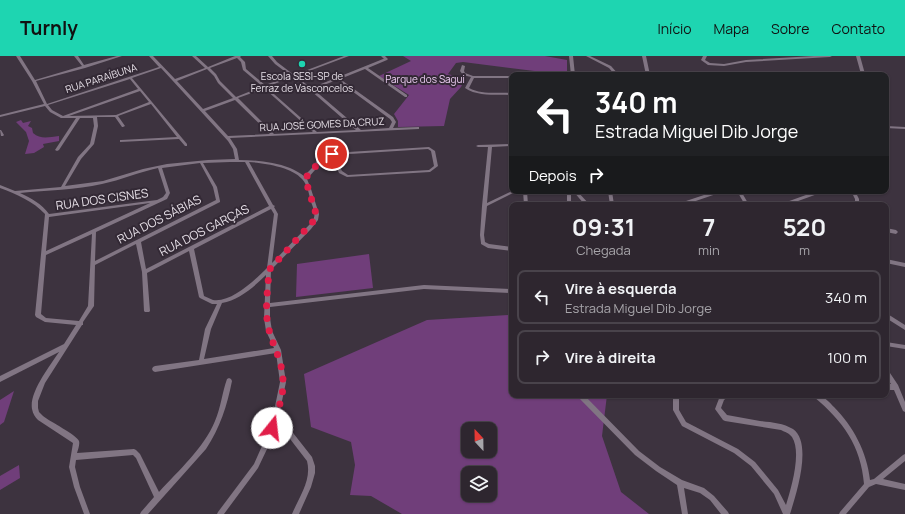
<!DOCTYPE html>
<html lang="pt">
<head>
<meta charset="utf-8">
<style>
	body { margin:0; font-family:Manrope,sans-serif; background:#362e37; color:#f1f3f6; height:100vh; display:flex; flex-direction:column; font-size:15px; white-space:nowrap }
	* { box-sizing:border-box; margin:0 }
	p { font-size:13px; color:#a7a5aa }
	.icon { flex:none; width:22px; height:22px; fill:none; stroke:currentColor; stroke-width:2; stroke-linecap:round; stroke-linejoin:round }
	.map { position:relative; flex:1; overflow:hidden }
	.sheet { position:absolute; left:509px; top:146px; width:380px; height:196px; display:flex; flex-direction:column; background:#2e262f; border-radius:8px; box-shadow:0 1px 3px #0004,0 0 0 1px #49434b }
	.sheet>* { flex:none }
	.banner { position:absolute; left:509px; top:16px; width:380px; height:122px; border-radius:8px; box-shadow:0 1px 3px #0004,0 0 0 1px #49434b; background:#202124; color:#fff; overflow:hidden }
	.needle { width:26px; rotate:338deg }
	.fabs { position:absolute; left:461px; top:366px; display:grid; gap:8px }
	.fabs a { display:grid; place-items:center; width:36px; height:36px; border-radius:8px; background:#2e262f; box-shadow:0 1px 3px #0004,0 0 0 1px #49434b; font-size:20px }
	.pin { position:absolute; display:grid; place-items:center; width:34px; height:34px; color:#fff; margin:-17px; border:2px solid #fff; border-radius:50%; box-shadow:0 1px 4px #0007 }
	.me { position:absolute; width:44px; margin:-22px; rotate:16deg; stroke-linejoin:round; filter:drop-shadow(0 0 3px #0008) }
	.turn { display:flex; align-items:center; gap:14px; height:84px; padding:0 20px; font-size:18px }
	.turn .icon { width:52px; height:52px; stroke-width:2.5 }
	.turn b { display:block; font-size:28px; line-height:34px }
	.then { display:flex; align-items:center; height:38px; padding:0 20px; background:#0003; gap:8px; font-size:15px }
	.eta { display:flex; justify-content:space-evenly; align-items:center; height:68px; text-align:center }
	.eta b { font-size:24px; font-weight:700; line-height:28px }
	ul { padding:0; list-style:none }
	li { display:flex; align-items:center; gap:12px; height:54px; margin:0 8px 6px; padding:0 12px; border:2px solid #49434b; border-radius:8px }
	li div { flex:1 }
	li b { display:block; font-size:15px }
	li em { font-style:normal }
	header { display:flex; align-items:center; gap:24px; box-sizing:border-box; height:56px; padding:0 20px; background:#1ed5b1; color:#111 }
	header strong { font-size:19px }
	nav { display:flex; gap:22px; margin-inline-start:auto; font-size:14px }
	.map>svg:first-child { display:block }
	.green { fill:#703e7a; fill-rule:evenodd }
	.lines { fill:none; stroke-linecap:round; stroke-linejoin:round }
	.street { fill:#817583; fill-rule:evenodd }
	.route { stroke:#e11d48; stroke-width:7; stroke-dasharray:0 12.6 }
	.poi-dot { fill:#1ed5b1; stroke:#332935; stroke-width:1.5 }
	.labels { text-anchor:middle; dominant-baseline:central; stroke-width:4; stroke-linejoin:round; paint-order:stroke }
	.far-poi-label { font-size:10px; fill:#e7e0e8; stroke:#332935 }
	.far-street-label { font-size:10px; fill:#e7e0e8; stroke:#332935 }
	.far-park-label { font-size:10px; fill:#eecff4; stroke:#332935 }
	.street-label { font-size:12px; fill:#e7e0e8; stroke:#332935 }
</style>
</head>
<body>
<header>
<strong>Turnly</strong>
<nav><a>Início</a><a>Mapa</a><a>Sobre</a><a>Contato</a></nav>
</header>
<div class="map">
<svg width="905" height="458" viewBox="0 0 905 458">
	<rect width="100%" height="100%" fill="#3d333f"/>
	<path class="green" d="M403 0H545L567 4V19L463 6 456 7 448 18 465 23 461 31 450 43 444 70 398 71V65L394 58 409 39 379 20 411 5Z
		M21 64 23 67 31 65 28 70 32 72 33 77C41 84 49 81 59 80V85L43 88 44 91 34 97 25 98 29 85 26 76 16 66Z
		M369 198 373 232 296 241 297 208Z
		M512 258V339H607L602 380 621 436 649 458H402L371 440 350 439 355 409 351 386 311 371 304 318 427 264 508 259ZM468 373H490V395H468ZM468 417H490V439H468Z
		M14 335 4 366 0 369V344Z
		M19 409 20 422 0 434V420Z"/>
	<g class="lines">
		<path class="street" d="M16 0H20L35 24 82 10 74 0H78L84 9 117 0H122L85 12 36 25 47 48 159 11 149 0H153L175 23 205 12 192 0H196L208 11 235 0H241L240 1 245 6 246 13 265 29 291 20 275 8 268 0H272L277 6 294 19 344 0H349L296 20 311 32 383 3H384L381 0H385L388 3 387 4 368 12 407 39V41H405L365 13 340 23 393 61 396 66 393 72 418 71H419V73L230 82 237 93 239 104C256 104 274 106 290 112 295 114 300 117 304 120L312 112 320 100 332 97 429 91 435 95 438 110 430 116 347 121 339 117 331 100 322 102 315 114 307 123 311 133 319 158 318 164 311 173 271 214 270 247 424 229 512 233V237L424 233 270 251V262L272 275 281 294 286 326 279 359 312 401 315 410V417L311 431 299 458H292C299 441 312 424 307 405L277 366 268 391 258 412 224 458H217L218 456 254 408 262 390 273 360 280 326 276 297 155 316 153 315 152 313 153 311 155 310 199 304 205 273 217 248H212L200 242 199 241 189 195 147 217 150 255 149 256H145L144 255 142 216 136 188 95 209 94 250 83 266V269H82L45 327 38 345V352L39 356 43 360C49 365 77 379 79 385 80 388 78 394 77 397L134 393 136 394 140 398 159 436C178 415 204 392 215 365 221 351 222 337 227 323L229 322 231 323 232 325C227 350 220 372 206 393L148 458H140L141 456 154 441 136 402 133 399 76 404 75 411 80 431 90 458H84L74 431 69 411 73 387 38 364C35 361 33 358 32 353 29 336 50 310 59 296L0 326V320L64 288 76 269 45 266 36 261 35 259 45 158C33 145 16 138 0 132V129L15 135 61 131 78 101 90 88 94 70 93 62H80L59 94 57 95 55 94 76 62H61L50 56 45 50 0 61V59L44 48 32 25ZM237 2 241 6 243 14 263 31H266L264 32 265 33 313 76 274 78 238 42 263 33V31H261L236 41 220 25 216 18 210 12ZM161 12 228 85 233 93 235 103 208 104 167 108 143 113 103 125 65 130 81 103 94 88 98 70 97 61H115L122 71H123L125 70 118 60 151 48 177 81 121 84H120V86L179 83 185 90H187V88L132 22ZM207 13 214 20 218 27 233 42 203 53 177 25ZM293 21 310 34 356 74 317 76 266 31ZM130 23 138 33 63 60 52 54 48 49ZM337 24 390 63 392 66 389 72 361 74 313 33ZM140 35 149 46 116 59 69 60ZM235 44 270 78 228 80 205 55ZM428 93 431 95 434 110 429 114 348 119 342 115 334 99ZM230 106H245L269 150 146 213 141 186 220 146V145L217 131 203 107ZM249 106C264 107 292 111 302 123 308 129 309 139 311 146 314 154 317 160 311 167L272 207 278 158 274 151 275 150 273 149ZM200 107 213 131 216 144 95 205 96 176 167 143 170 137 162 112ZM158 112 166 137 163 141 157 144 49 158C42 148 31 142 20 137 47 134 76 134 102 128 121 124 139 116 158 112ZM150 147 46 195 49 161ZM271 153 274 158 267 212C255 224 231 247 213 244 210 243 207 241 204 240L194 193ZM92 178 88 250 79 265 46 262 41 258 46 199ZM266 219 264 262 266 275 274 292 204 303 211 273 222 247C239 244 254 231 266 219Z
			M569 0H573L575 19H571Z
			M586 0H590L611 10 619 19H615L609 12Z
			M642 0H646L650 19H646Z
			M703 0H707L705 4 710 7 724 8 746 4 814 0H832L830 1 746 6 724 10 708 9 701 4Z
			M856 0H860L865 18 864 19 861 18Z
			M462 9 465 10 464 15 465 17 473 20H512V22H474L469 32C482 39 498 36 512 37V39C497 38 478 41 465 32L471 21 463 19 460 15Z
			M886 70 905 71V73L886 72Z
			M0 74H1L4 79 3 80H1Z
			M512 88V90L492 91 487 147 512 135H517L487 150 484 179 485 186 489 188 512 191V195L488 192 481 188V187L480 179 482 150 488 91H478L476 90 478 89Z
			M523 135H527L528 149H524Z
			M567 135H571V149H567Z
			M573 135H577L590 149H585Z
			M608 135H612L614 149H610Z
			M716 135H722V136L684 149H677V148Z
			M737 135H741L749 149H745Z
			M817 135H823V136L787 149H781V148Z
			M851 135H855L859 143V149H855V143Z
			M886 172 896 174 898 176 896 178 886 176Z
			M886 203 905 207V211L886 207Z
			M886 257 905 269V274L886 262Z
			M886 286 905 289V293L886 290Z
			M886 313 888 314 898 329 905 346V356L903 355 894 334H886V328H891L886 321Z
			M577 339H584L639 395 660 411 682 424 704 432 714 440 728 456 729 458H721L710 444 700 437 684 432 688 458H682L677 429 656 415 635 399 578 341Z
			M673 339H679V354L686 366 738 393 755 406 778 434 786 449C791 433 802 396 792 381 789 377 785 376 781 374L725 365 723 364 715 353 720 340 721 339H729L728 341 724 344 721 352 727 359C738 361 749 363 760 365 771 366 783 367 793 373 813 387 796 439 790 458H783L774 438 751 410 734 397 682 370 673 354Z
			M813 339C815 339 817 339 819 339 824 340 830 347 834 351 853 370 867 396 870 424L874 423 903 399 905 398V405L883 423 905 428V434L876 428 869 431 846 458H839L840 456 864 428C861 390 843 365 814 341Z"/>
	</g>
	<g class="lines">
		<path class="route" d="M272 372C277 357 284 340 283 324 282 304 274 293 269 274 264 255 268 233 269 214L317 161 305 122 314 113 321 101 332 98"/>
	</g>
	<circle class="poi-dot" cx="302" cy="8" r="4"/>
	<g class="labels">
		<g class="far-poi-label">
			<text x="302" y="20">Escola SESI-SP de<tspan x="302" dy="12">Ferraz de Vasconcelos</tspan></text>
		</g>
		<g class="far-street-label">
			<text transform="translate(101 22) rotate(-18)">RUA PARAÍBUNA</text>
			<text transform="translate(322 68) rotate(-3)">RUA JOSÉ GOMES DA CRUZ</text>
		</g>
		<g class="far-park-label">
			<text x="425" y="23">Parque dos Sagui</text>
		</g>
		<g class="street-label">
			<text transform="translate(102 143) rotate(-8)">RUA DOS CISNES</text>
			<text transform="translate(159 163) rotate(-27)">RUA DOS SÁBIAS</text>
			<text transform="translate(204 174) rotate(-27)">RUA DOS GARÇAS</text>
		</g>
	</g>
</svg>
<div class="fabs">
<a><svg class="needle" viewBox="-14 -14 28 28"><path d="M0-13l5 13h-10z" fill="#e53935"/><path d="M0 13l5-13h-10z" fill="#a7a5aa"/></svg></a>
<a><svg class="icon" aria-label="layers" viewBox="0 0 24 24"><path d="M12 4l9 5-9 5-9-5zM3 14l9 5 9-5"/></svg></a>
</div>
<div class="pin" style="left:332px;top:98px;background:#d93025"><svg class="icon" aria-label="arrive" viewBox="0 0 24 24"><path d="M6 21V4h12l-3 4 3 4H6"/></svg></div>
<svg class="me" style="left:272px;top:372px" viewBox="-20 -20 40 40"><circle r="19" fill="#fff"/><path d="M0-13L10 11 0 6-10 11z" fill="#e11d48"/></svg>
<div class="banner">
<div class="turn"><svg class="icon" aria-label="left" viewBox="0 0 24 24"><path d="M17 20v-9H6M10 6l-5 5 5 5"/></svg><div><b>340 m</b>Estrada Miguel Dib Jorge</div></div>
<div class="then">Depois<svg class="icon" aria-label="right" viewBox="0 0 24 24"><path d="M7 20v-9h11M14 6l5 5-5 5"/></svg></div>
</div>
<section class="sheet">
<div class="eta">
<div><b>09:31</b><p>Chegada</p></div>
<div><b>7</b><p>min</p></div>
<div><b>520</b><p>m</p></div>
</div>
<ul>
<li><svg class="icon" aria-label="left" viewBox="0 0 24 24"><path d="M17 20v-9H6M10 6l-5 5 5 5"/></svg><div><b>Vire à esquerda</b><p>Estrada Miguel Dib Jorge</p></div><em>340 m</em></li>
<li><svg class="icon" aria-label="right" viewBox="0 0 24 24"><path d="M7 20v-9h11M14 6l5 5-5 5"/></svg><div><b>Vire à direita</b></div><em>100 m</em></li>
</ul>
</section>
</div>
</body>
</html>
